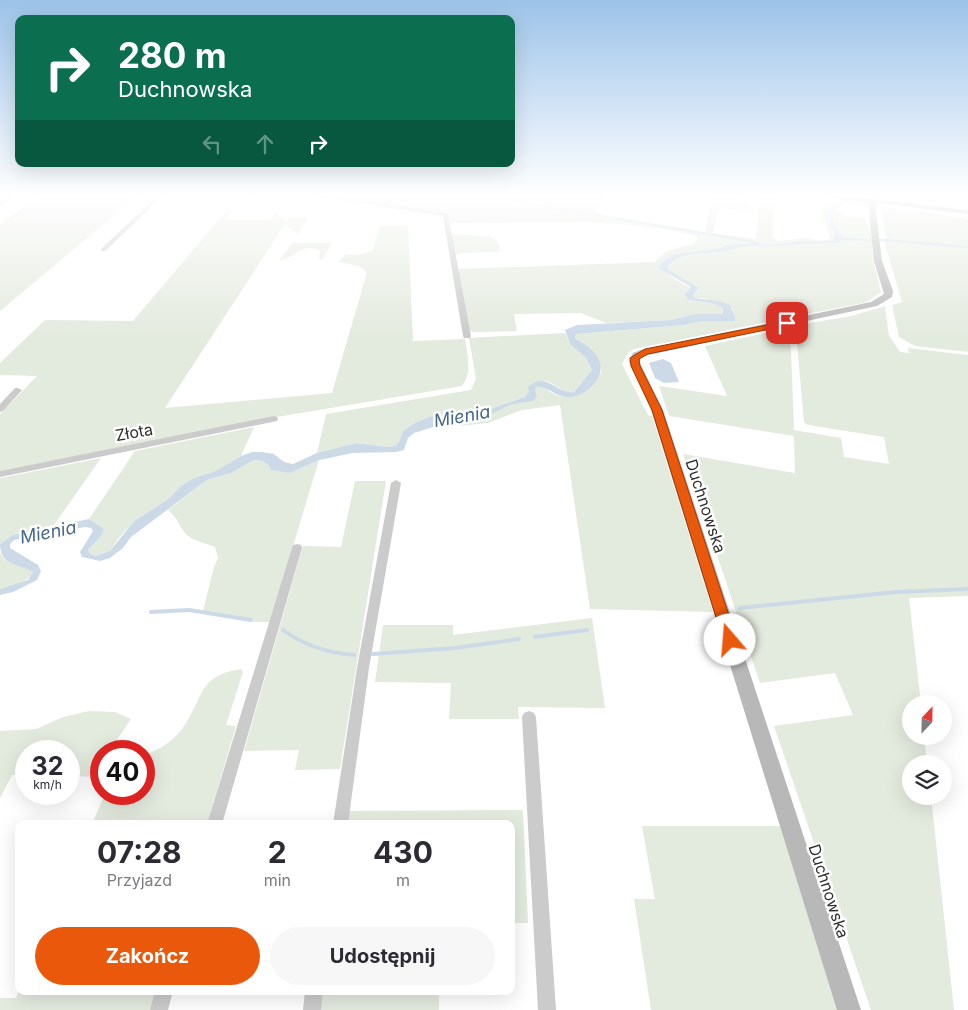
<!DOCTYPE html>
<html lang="pl">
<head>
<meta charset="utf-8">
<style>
	body { margin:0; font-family:Inter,sans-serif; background:#f7f7f7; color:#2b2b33; height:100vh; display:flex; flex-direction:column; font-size:19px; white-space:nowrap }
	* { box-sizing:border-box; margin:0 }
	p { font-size:16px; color:#7c7c81 }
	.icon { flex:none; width:28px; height:28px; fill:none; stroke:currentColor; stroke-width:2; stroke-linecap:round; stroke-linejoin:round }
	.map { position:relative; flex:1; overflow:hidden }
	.drawer { position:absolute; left:15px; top:820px; width:500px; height:175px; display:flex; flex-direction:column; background:#fff; border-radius:10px; box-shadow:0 5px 20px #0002 }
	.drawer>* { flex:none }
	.top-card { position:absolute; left:15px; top:15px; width:500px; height:152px; border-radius:10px; box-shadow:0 5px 20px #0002; background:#0b6e4f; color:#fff; overflow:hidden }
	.needle { width:32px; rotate:22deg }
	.fabs { position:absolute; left:902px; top:695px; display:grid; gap:10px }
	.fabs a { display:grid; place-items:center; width:50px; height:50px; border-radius:50%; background:#fff; box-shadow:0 5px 20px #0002; font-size:25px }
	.speed { position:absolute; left:15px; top:740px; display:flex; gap:10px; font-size:25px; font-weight:700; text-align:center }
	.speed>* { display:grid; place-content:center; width:65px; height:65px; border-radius:50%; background:#fff; box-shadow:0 5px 20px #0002; line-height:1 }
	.speed small { font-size:12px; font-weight:400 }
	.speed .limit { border:8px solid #d22; background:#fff; color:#111 }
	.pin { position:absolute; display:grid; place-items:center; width:42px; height:42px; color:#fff; margin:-21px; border-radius:10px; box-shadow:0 2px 8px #0006 }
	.me { position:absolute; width:55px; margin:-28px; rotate:342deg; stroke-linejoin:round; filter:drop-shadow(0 0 4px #0008) }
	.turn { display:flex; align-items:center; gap:18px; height:105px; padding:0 20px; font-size:22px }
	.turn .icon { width:65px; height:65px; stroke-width:2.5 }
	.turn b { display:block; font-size:35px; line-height:42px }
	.lanes { display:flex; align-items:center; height:48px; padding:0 20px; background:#0003; justify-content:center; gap:25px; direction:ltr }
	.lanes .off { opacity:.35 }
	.eta { display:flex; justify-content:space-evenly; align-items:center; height:85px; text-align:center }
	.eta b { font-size:30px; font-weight:700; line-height:35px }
	.cta { display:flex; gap:10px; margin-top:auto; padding:10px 20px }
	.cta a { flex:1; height:58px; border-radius:30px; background:#ea580c; color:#fff; font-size:20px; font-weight:700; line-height:58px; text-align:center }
	.cta a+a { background:#f7f7f7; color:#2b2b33 }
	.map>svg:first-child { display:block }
	.green { fill:#e3eade }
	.water { fill:#ccdae8 }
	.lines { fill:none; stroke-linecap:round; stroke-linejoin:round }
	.stream-far1 { stroke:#ccdae8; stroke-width:2 }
	.stream { stroke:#ccdae8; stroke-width:4 }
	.street { fill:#cbcbcb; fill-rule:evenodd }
	.secondary { fill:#b8b8b8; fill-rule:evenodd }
	.route { fill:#ea580c; stroke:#983908 }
	.labels { text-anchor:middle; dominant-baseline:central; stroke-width:5; stroke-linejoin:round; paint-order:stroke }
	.street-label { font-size:16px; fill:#2e2e2e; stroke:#fff }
	.water-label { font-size:18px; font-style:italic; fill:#456788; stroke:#fff }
</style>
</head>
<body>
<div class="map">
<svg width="968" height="1010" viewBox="0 0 968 1010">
	<rect width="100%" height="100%" fill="#fff"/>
	<path class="green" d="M41 196H137L0 311V224Z
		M324 196H492L502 198 511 196H605L595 213 705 232 713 197 750 200 749 211 719 208 713 233 756 239 760 196H775L772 236 777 241 807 238 820 241 831 239 821 211C834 197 851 199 868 203L838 202 825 210 835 234 833 241H800L769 245 748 243 727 245 717 249 674 254 659 267 676 280 691 288 688 300 711 303 723 308V314H696L670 320 606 323 581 313 514 314 517 331 474 332 468 330 457 269 654 262 667 251 694 244 698 238 693 235 652 227 595 222 449 223 448 214Z
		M875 207 940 214 968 219V352L915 346 899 337 892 305 902 302 884 241 886 236 881 211Z
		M226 211H232L225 220H270L276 213 287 222 290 217 308 218 298 234 285 224 165 408 332 393 367 272 359 266 338 262 345 255 362 254 373 250 380 226H408L413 341 465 339C467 355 473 372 462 386L259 420 0 471V414L37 376 0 375V363L45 320 133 321Z
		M832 211 844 213V216L865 218 871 234 873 259 881 292 867 302 634 349 628 353 622 364 648 415 652 416 713 612 590 609 560 405 522 410 488 423 460 426 459 419 484 418 510 405 533 401 535 389C544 382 548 393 557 395 563 397 569 397 574 397L601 373C601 356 587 347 575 338L576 334 684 325 704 321H735L732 308 704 298H695L693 295 699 289C689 283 671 277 668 266 683 249 707 255 727 251 735 249 742 246 750 246 762 246 773 247 785 245L841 243 842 236 834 224Z
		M451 234 490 237 496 240 500 248 499 252 461 253 455 256Z
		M292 243H332L323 259 319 260 320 251C304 241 294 258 279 261Z
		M885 306 889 336 900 352 909 353 908 348 968 355V596L909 598 921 704H911V736H924L927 764H911V796H931L954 1010H871L774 726 853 715 835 673 760 683 683 454 795 473 794 436 669 416 659 386 727 396 705 346 788 328 791 349 794 430 841 438 844 457 889 464 884 437 808 425 804 422 796 332 793 326 851 316Z
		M565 333 570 344 586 358 592 370 574 392C561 394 557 384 546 381L525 397 479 413 458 411 432 416 416 422 403 431 399 442 395 446 387 447 356 443 317 453 326 414 471 390 476 379 469 338Z
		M254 427 241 456 216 471 194 478 181 486 167 500 134 521 118 539 110 551 95 556 89 554 88 550 102 535 104 529 89 519 135 451Z
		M101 458 54 525 13 535 0 544V478Z
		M254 460 263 461 290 473 319 460 270 622H255L203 611 214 567 218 558 215 547C206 543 192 541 185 533 178 524 179 520 168 510L207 480 231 473Z
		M355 481H386L340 769 295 770 299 750 244 751 303 546 341 547Z
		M0 553 5 560 34 571C29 583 12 585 0 589Z
		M592 618 605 708 518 707 519 719H449L451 683 375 682 383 625H453V635Z
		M241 669 243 672 226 725 236 726 207 824H92L105 794H144V755C162 749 176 739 186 723 205 693 199 676 241 669Z
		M89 711 115 712 131 719 114 744 116 751H101V777L69 776V751H26V775H12L0 798V731L36 729 63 717Z
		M523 810 528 923H511V824H344L346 811Z
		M642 826H780L838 1010H651L634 899H655Z
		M19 991H156L150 1010H0V998H16Z
		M319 991H439V1010H316Z"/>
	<path class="water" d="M844 201 868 205V207L845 204 832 211 834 224 842 236 841 243 785 245C773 247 762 246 750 246 742 246 735 249 727 251 707 255 683 249 668 266L669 270 699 288 693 295 695 298 719 301 730 305 735 317V321H704L684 325 576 334 575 338C583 344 594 349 598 358 607 374 591 391 576 396 558 402 549 385 536 387L535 390 537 397 533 401 510 405 484 418 459 419 414 433 408 438 404 450 396 452 353 453 319 460 290 473 271 470 269 465 263 461 254 460 231 473 207 480 131 537 123 548 110 558 100 561 82 557 80 552 93 531 91 528 85 527 14 540 10 544V548L38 565 41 571 37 580 13 592 0 595V589L28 580 33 572C18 563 0 566 0 544L13 535 89 519 104 529 102 535 88 550 90 554 95 556 110 551 134 521 167 500 181 486 194 478 216 471 241 456 252 452H262L274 454 284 462 293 464 317 453 356 443 387 447 395 446 399 442 403 431 416 422 432 416 458 411 479 413 525 397 529 392 528 387C547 370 556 395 574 392L592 370 586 358 570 344 565 330 577 325 670 320 696 314H723V308L711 303 688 300 685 295 691 287 660 269 659 267 666 259 674 254 717 249 727 245 748 243 769 245 800 241H833L835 234 824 210Z
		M663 359 671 363 679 382 664 383 655 378 649 363Z"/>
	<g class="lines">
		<path class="stream-far1" d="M484 196 749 241 761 245
			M841 239 886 240 968 247"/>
		<path class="stream" d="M740 608 896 592 968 589
			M151 612 189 610 251 620
			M283 630C305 646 327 653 354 655
			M535 637 587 630
			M373 654 456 648 519 639"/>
		<path class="street" d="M9 196H15L0 206V202Z
			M157 196H163L105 251H101V249Z
			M310 196H325L386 203 448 214 471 336 470 338H464L463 336 443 216Z
			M15 388H18L22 390 3 411 0 412V404Z
			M274 416 277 417 278 419 277 421 0 477V471Z
			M396 480 401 483 369 668 348 824H333L357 668 391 483Z
			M297 544 301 545 302 548 222 824H207L292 548 293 545Z
			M529 711 534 713 536 717 556 1010H538L522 717 524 713Z
			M155 991H173L168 1010H150Z
			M305 991H323L321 1010H303Z"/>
		<path class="secondary" d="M825 196H847L968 210V214L875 203 882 261 893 291 892 297 877 306 648 355 641 357 639 361 663 410 861 1010H837L651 410 629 361 633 353 641 350 871 302 884 294 874 261 868 203 829 198Z"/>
	</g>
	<linearGradient id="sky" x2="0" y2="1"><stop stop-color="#9dc3e8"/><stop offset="0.58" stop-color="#fff"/><stop offset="1" stop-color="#fff" stop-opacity="0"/></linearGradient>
	<rect width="968" height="337" fill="url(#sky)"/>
	<path class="route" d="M787 321H790V325L648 354 639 359 640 366 662 410 737 640 735 644 730 646 725 644 723 640 652 410 631 366 630 358 645 349Z"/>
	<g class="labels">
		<g class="street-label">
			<text transform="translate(134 432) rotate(-10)">Złota</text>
			<text transform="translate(706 506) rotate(72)">Duchnowska</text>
			<text transform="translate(829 891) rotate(72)">Duchnowska</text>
		</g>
		<g class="water-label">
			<text transform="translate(462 416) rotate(-10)">Mienia</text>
			<text transform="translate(48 532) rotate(-11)">Mienia</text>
		</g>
	</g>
</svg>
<div class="fabs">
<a><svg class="needle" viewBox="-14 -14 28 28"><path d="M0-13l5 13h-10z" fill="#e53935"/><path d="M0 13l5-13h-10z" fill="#7c7c81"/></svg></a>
<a><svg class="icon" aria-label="layers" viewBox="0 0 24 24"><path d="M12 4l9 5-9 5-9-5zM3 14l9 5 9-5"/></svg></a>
</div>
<div class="speed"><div>32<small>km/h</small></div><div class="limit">40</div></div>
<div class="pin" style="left:787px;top:323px;background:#d93025"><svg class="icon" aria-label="arrive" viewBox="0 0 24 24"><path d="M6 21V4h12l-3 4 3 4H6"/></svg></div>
<svg class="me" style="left:730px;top:640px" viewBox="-20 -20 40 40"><circle r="19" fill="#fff"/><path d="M0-13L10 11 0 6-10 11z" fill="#ea580c"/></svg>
<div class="top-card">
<div class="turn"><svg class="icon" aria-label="right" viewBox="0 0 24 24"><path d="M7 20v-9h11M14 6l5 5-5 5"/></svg><div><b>280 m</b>Duchnowska</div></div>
<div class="lanes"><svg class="icon off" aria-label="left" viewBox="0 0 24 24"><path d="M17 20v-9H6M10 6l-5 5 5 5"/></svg><svg class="icon off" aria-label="ahead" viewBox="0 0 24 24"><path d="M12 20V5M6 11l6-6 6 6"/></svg><svg class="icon" aria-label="right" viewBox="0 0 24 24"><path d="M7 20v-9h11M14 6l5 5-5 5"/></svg></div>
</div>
<section class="drawer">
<div class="eta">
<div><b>07:28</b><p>Przyjazd</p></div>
<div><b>2</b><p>min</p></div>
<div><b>430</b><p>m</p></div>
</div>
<div class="cta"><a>Zakończ</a><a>Udostępnij</a></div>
</section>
</div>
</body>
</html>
